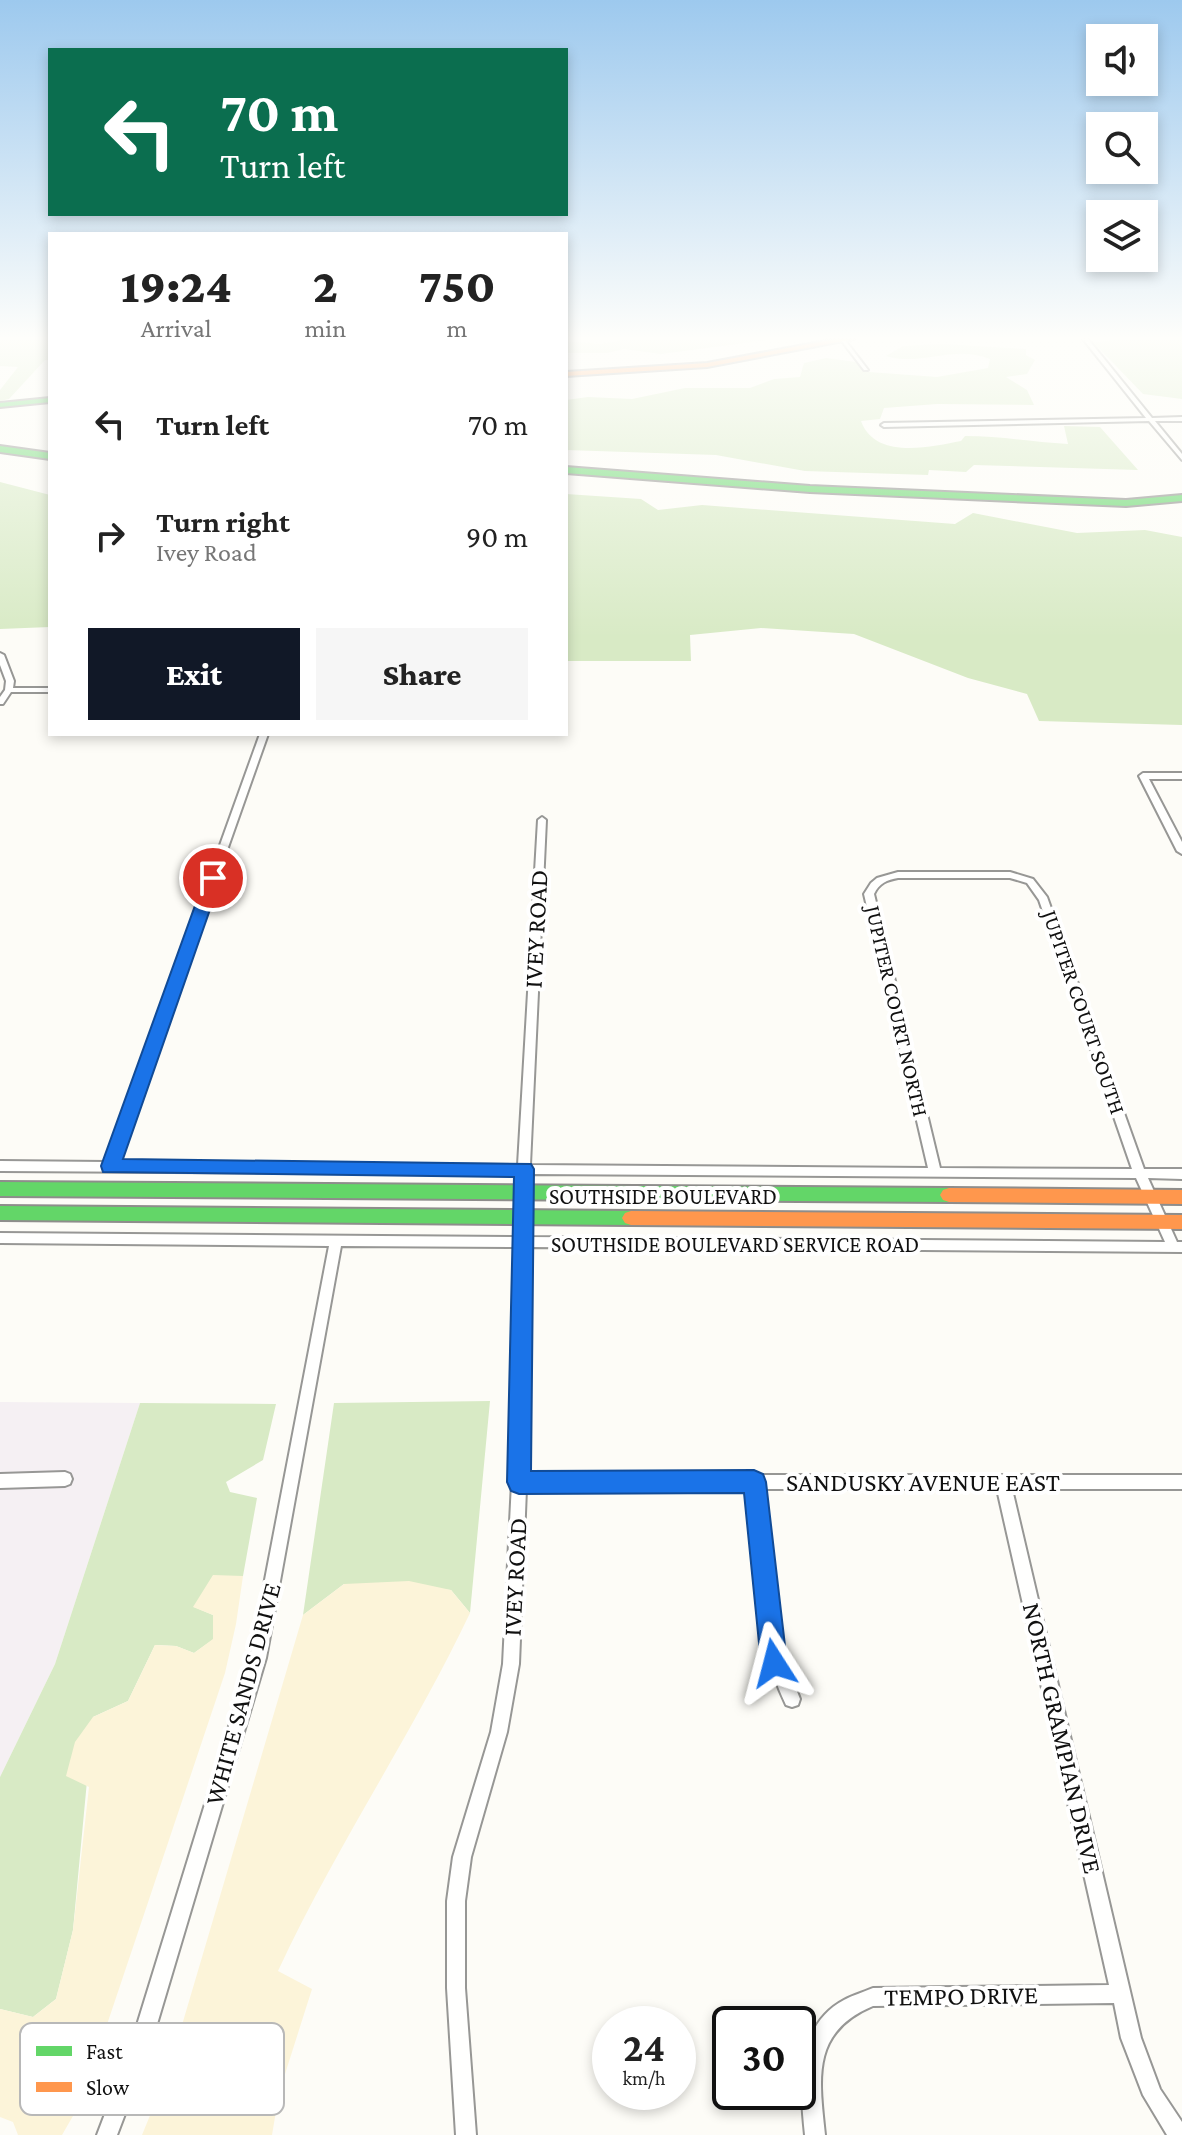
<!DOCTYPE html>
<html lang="en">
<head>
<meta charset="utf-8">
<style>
	body { margin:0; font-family:"Crimson Pro",serif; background:#f6f6f6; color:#222; height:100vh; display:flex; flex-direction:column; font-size:30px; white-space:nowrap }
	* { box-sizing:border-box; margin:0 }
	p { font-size:26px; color:#767676 }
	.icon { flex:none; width:44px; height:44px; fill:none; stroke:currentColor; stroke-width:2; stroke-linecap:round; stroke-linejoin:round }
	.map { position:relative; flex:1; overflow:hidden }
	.details { position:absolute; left:48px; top:232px; width:520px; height:504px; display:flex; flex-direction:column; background:#fff; border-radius:0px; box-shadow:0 4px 12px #0003 }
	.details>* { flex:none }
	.hud { position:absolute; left:48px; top:48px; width:520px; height:168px; border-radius:0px; box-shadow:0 4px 12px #0003; background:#0b6e4f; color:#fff; overflow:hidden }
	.fabs { position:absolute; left:1086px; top:24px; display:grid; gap:16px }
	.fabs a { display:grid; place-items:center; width:72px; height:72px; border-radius:0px; background:#fff; box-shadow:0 4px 12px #0003; font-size:40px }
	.speed { position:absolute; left:592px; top:2006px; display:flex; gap:16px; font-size:40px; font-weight:700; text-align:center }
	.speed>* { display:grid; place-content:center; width:104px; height:104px; border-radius:50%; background:#fff; box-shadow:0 4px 12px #0003; line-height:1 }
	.speed small { font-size:20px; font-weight:400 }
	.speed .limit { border:4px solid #111; border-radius:12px; background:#fff; color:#111 }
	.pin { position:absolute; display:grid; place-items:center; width:68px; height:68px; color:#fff; margin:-34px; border:4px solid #fff; border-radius:50%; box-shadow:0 2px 8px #0007 }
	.me { position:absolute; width:88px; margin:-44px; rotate:351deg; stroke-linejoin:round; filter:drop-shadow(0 0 6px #0008) }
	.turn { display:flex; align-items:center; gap:28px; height:168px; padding:0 40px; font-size:36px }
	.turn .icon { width:104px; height:104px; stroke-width:2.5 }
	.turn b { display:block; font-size:56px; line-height:68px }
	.eta { display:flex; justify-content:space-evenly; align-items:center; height:136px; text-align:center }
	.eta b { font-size:48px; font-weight:800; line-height:56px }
	.primary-button { display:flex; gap:16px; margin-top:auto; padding:16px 40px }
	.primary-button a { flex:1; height:92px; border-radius:0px; background:#111827; color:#fff; font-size:32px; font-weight:800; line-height:92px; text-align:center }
	.primary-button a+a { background:#f6f6f6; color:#222 }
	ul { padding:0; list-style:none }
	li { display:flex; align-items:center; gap:24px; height:112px; padding:0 40px }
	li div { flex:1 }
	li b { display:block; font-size:30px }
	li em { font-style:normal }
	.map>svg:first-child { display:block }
	.industrial { fill:#f5f0f3 }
	.forest { fill:#d8eac5 }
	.sand { fill:#fcf4d9 }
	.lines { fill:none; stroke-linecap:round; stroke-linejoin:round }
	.street-casing { stroke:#979795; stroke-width:4 }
	.fast-casing { stroke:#8e8d8b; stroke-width:4 }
	.slow-casing { stroke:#8e8d8b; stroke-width:4 }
	.street { fill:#fffffe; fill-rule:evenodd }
	.fast { fill:#63d668; fill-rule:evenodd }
	.slow { fill:#ff974d; fill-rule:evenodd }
	.route { fill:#1a73e8; stroke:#114b97; stroke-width:2 }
	.labels { text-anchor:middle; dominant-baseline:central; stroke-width:8; stroke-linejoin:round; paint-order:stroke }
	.street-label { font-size:22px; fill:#111; stroke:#fff }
	.near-street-label { font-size:26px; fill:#111; stroke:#fff }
	.key { fill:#fff; stroke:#b8b8b8; stroke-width:2 }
	.key-label { font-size:22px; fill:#111 }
</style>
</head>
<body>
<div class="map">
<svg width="1182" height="2135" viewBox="0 0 1182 2135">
	<rect width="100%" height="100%" fill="#fdfcf7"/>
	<path class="industrial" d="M0 1402 140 1403 55 1664 0 1777Z"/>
	<path class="forest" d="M0 339H50V360H45L9 399 0 401V390L18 367 0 366Z
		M629 339H767L768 340 661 354 624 349 607 353H566V341L600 344Z
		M1131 339H1182V399L1143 394 1093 342Z
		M942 344 1026 349V355L1035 360 1027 374 1006 377 1027 390 1034 405 937 404 884 408 880 419 861 421C875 460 930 447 961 441L965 436C1000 436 1033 442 1068 444L1064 426 1100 427 1138 470 974 465 966 472 929 470 928 475 805 471 716 455 566 450V400L588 397 632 399 685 388H750L774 379 800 377 804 363 826 358 856 362 869 372 937 377 988 368 990 359C953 344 921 367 886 356L903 346Z
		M0 482 50 495V627L0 629Z
		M566 494 641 499 658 510 702 505 955 524 973 513 1077 533 1145 530 1182 537V725L1039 721 1027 694 968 678 854 634 761 628 690 635 691 661H566Z
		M490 1401 470 1613 451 1590 344 1584 303 1615 334 1403Z
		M140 1403 276 1404 263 1460 226 1482 230 1492 257 1498 243 1576H213L194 1607 213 1615 214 1639 194 1653 176 1646 155 1645 128 1701 93 1717 73 1930 56 1999 33 2017 0 2009V1777L55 1664Z"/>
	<path class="sand" d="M213 1575 243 1576 236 1624 225 1673 81 2102 62 2135H18L13 2122 0 2117V2009L33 2017 56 1999 73 1930 89 1787 66 1776 75 1742 93 1717 128 1701 155 1645 176 1646 194 1653 213 1639V1615L193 1607Z
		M409 1581 451 1590 470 1613C412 1735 335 1848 278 1971L312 1989 279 2093 272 2135H142L169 2069 303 1615 344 1584Z"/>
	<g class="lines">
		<defs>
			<path id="street" d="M1083 339H1088L1152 418 1182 417V421H1155L1182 454V460L1149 421 884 427 881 425 884 423 1146 418Z
				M841 340H845L868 370H864Z
				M0 653 4 655 14 681 13 688H50V692H11L3 704H0V697L5 690 6 681 0 665Z
				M260 734H268L117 1162 518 1165 538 820 542 817 546 820 530 1165 928 1168 864 894 871 883 877 878 898 872H1010L1033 879 1047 897 1144 1169H1182V1179L1148 1178 1177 1242H1182V1252L529 1247 526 1475H1182V1489H1012L1141 2038 1160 2089 1182 2122V2135H1167L1143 2095 1121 2038 1114 2003 873 2006C811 2032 819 2078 825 2135H805C800 2088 795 2026 844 2000 853 1995 864 1992 873 1988L1109 1985 997 1489H762C767 1543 766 1600 781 1652 786 1669 794 1683 800 1699L798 1705 792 1707 786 1705C752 1633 754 1566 747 1489H526L519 1664 507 1732 471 1857 465 1901V1988L476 2135H456L447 1988V1901L453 1857 491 1732 503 1664 512 1482 517 1247 341 1246 266 1658 149 2051 117 2135H97L129 2051 250 1658 329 1246 0 1243V1233L517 1237 518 1174 0 1171V1161L106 1162ZM898 878H1010L1027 883 1039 900 1132 1169 940 1168 874 894C879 883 887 880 898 878ZM530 1174 1136 1178 1165 1242 529 1237Z
				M1143 773H1182V779H1149L1182 842V854L1177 851 1139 776Z
				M65 1472 70 1474 72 1479 70 1484 65 1486 0 1488V1474Z"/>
			<path id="fast" d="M50 398V402L0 407V403Z
				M0 446 50 453V459L0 452Z
				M566 467 810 486 1126 500 1182 495V501L1126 506 810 492 566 473Z
				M0 1182 949 1188 955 1190 958 1195 955 1200 949 1202 0 1196Z
				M0 1206 631 1211 637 1213 640 1218 637 1223 631 1225 0 1220Z"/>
			<path id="slow" d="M836 339H854L707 367 566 376V372L707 363Z
				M949 1188 1182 1190V1204L949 1202 943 1200 940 1195 943 1190Z
				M631 1211 1182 1215V1229L631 1225 625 1223 622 1218 625 1213Z"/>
		</defs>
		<use href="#street" class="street-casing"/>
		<use href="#fast" class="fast-casing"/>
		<use href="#slow" class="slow-casing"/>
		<use href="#street" class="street"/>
		<use href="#fast" class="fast"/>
		<use href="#slow" class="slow"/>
	</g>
	<linearGradient id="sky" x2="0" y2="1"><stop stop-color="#9dc9ee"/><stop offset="0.53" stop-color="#fefefb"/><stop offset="1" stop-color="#fefefb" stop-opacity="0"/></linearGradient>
	<rect width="1182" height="638" fill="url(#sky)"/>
	<path class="route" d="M213 873 221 878 123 1159 531 1164 534 1169 531 1471 754 1470 763 1474 766 1482 787 1663 783 1672 774 1676 764 1672 761 1663 744 1493 519 1494 511 1491 507 1482 514 1177 103 1172 101 1166 205 878Z"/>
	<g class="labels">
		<g class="street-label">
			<text transform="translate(897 1011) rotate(77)">JUPITER COURT NORTH</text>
			<text transform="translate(1084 1012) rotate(71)">JUPITER COURT SOUTH</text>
			<text x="663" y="1196">SOUTHSIDE BOULEVARD</text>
			<text x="735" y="1244">SOUTHSIDE BOULEVARD SERVICE ROAD</text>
		</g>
		<g class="near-street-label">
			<text transform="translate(536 929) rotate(-87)">IVEY ROAD</text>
			<text x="923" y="1482">SANDUSKY AVENUE EAST</text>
			<text transform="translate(515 1577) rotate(-87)">IVEY ROAD</text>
			<text transform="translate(243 1694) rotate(-75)">WHITE SANDS DRIVE</text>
			<text transform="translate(1062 1738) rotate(77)">NORTH GRAMPIAN DRIVE</text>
			<text transform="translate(961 1996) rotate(-1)">TEMPO DRIVE</text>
		</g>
	</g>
	<rect x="20" y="2023" width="264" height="92" rx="12" class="key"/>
	<rect x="36" y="2046" width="36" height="10" fill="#63d668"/>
	<rect x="36" y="2082" width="36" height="10" fill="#ff974d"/>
	<g class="key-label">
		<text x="86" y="2059">Fast</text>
		<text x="86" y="2095">Slow</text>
	</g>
</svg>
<div class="fabs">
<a><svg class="icon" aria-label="sound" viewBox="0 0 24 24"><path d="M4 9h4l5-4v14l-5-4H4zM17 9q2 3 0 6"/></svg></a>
<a><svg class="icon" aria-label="search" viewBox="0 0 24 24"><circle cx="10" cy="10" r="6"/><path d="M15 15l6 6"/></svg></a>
<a><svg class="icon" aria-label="layers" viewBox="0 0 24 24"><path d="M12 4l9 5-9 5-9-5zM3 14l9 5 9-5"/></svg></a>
</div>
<div class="speed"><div>24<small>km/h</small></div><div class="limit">30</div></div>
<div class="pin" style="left:213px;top:878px;background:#d93025"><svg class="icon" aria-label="arrive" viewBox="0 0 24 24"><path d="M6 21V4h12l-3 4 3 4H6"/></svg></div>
<svg class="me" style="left:774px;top:1663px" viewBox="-20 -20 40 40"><path d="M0-17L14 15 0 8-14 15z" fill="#1a73e8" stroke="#fff" stroke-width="4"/></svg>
<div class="hud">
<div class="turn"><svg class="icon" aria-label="left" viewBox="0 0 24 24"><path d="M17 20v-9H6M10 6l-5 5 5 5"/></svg><div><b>70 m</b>Turn left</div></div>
</div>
<section class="details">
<div class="eta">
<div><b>19:24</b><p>Arrival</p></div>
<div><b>2</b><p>min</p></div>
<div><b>750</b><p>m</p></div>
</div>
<ul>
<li><svg class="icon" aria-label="left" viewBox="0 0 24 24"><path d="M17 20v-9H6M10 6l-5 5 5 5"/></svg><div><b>Turn left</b></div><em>70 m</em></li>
<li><svg class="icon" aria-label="right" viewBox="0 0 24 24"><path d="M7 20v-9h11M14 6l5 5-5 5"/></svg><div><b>Turn right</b><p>Ivey Road</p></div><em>90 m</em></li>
</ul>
<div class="primary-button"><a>Exit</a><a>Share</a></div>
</section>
</div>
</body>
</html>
